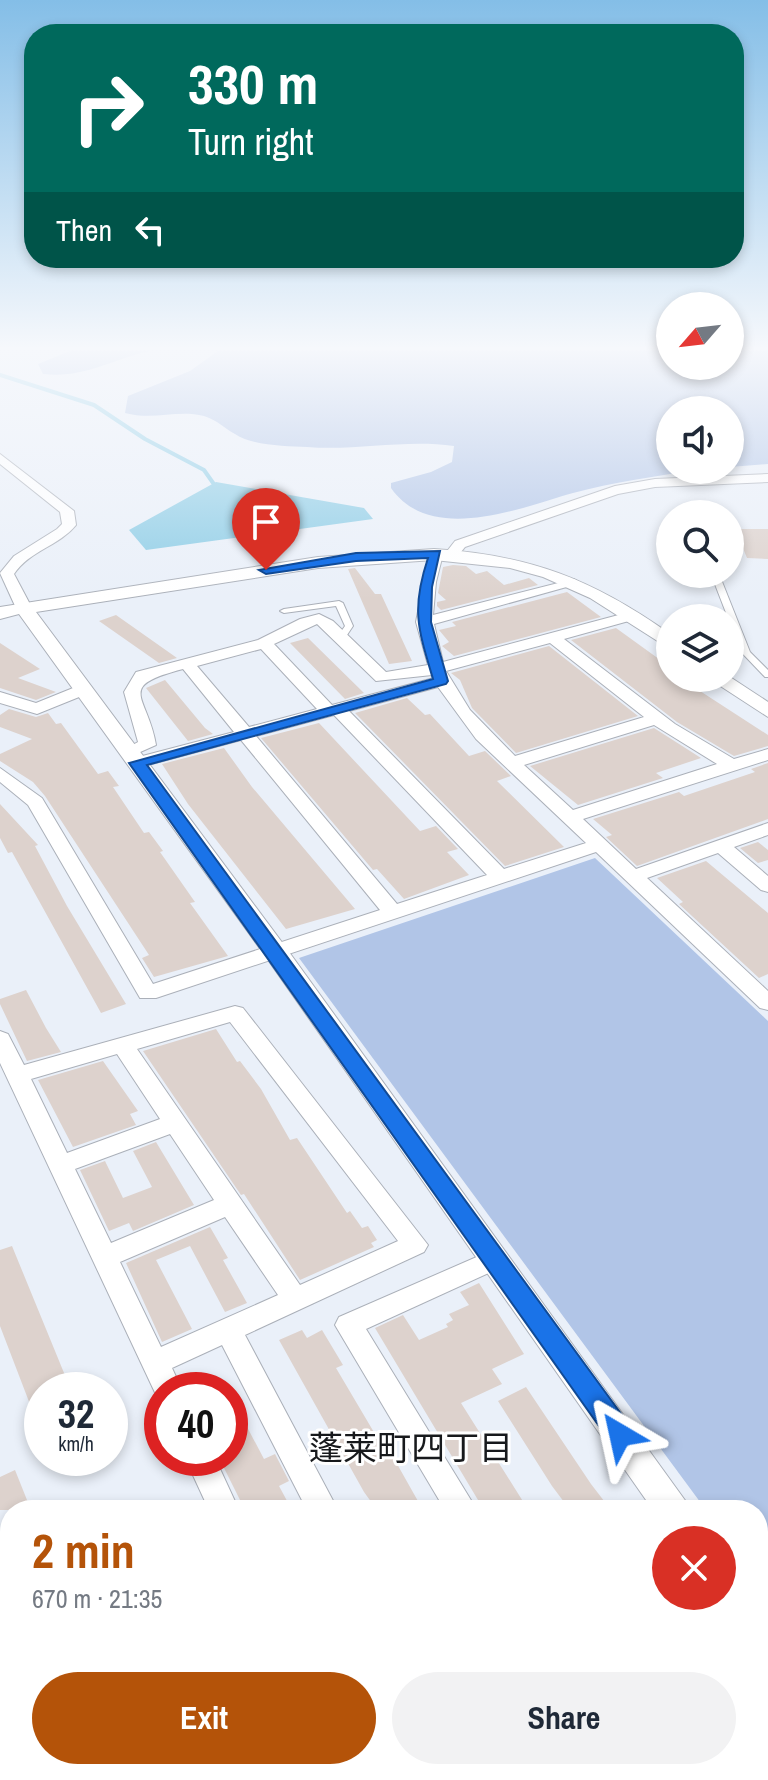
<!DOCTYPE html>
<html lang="en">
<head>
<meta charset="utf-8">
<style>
	body { margin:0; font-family:"Archivo Narrow","Noto Sans JP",sans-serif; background:#f2f2f3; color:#1f2937; height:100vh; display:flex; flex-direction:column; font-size:30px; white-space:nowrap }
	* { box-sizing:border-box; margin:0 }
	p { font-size:26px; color:#747a83 }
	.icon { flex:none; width:44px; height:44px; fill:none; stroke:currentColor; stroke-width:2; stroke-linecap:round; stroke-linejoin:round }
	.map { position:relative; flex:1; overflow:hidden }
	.details { position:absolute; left:0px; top:1500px; width:768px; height:280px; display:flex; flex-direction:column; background:#fff; border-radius:32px 32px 0 0; box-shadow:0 4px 12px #0003 }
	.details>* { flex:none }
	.guide { position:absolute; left:24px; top:24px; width:720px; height:244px; border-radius:32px; box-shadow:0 4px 12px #0003; background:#00695c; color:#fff; overflow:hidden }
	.needle { width:52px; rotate:242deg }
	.tools { position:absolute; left:656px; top:292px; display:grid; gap:16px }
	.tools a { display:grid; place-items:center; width:88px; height:88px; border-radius:50%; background:#fff; box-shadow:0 4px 12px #0003; font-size:40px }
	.speed { position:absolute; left:24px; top:1372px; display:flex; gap:16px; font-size:40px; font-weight:700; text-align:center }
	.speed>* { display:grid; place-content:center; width:104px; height:104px; border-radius:50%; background:#fff; box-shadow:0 4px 12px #0003; line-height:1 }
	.speed small { font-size:20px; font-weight:400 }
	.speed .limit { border:12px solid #d22; background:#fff; color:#111 }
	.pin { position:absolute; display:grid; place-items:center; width:68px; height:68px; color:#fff; margin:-82px -34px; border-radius:50% 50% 50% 0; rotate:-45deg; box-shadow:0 0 8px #0007 }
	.pin .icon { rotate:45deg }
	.me { position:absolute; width:88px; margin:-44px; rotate:324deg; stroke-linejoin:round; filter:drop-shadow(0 0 6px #0008) }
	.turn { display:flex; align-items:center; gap:28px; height:168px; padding:0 32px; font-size:36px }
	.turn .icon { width:104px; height:104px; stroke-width:2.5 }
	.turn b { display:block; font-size:56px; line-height:68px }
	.then { display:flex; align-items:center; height:76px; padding:0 32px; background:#0003; gap:16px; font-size:30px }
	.round { display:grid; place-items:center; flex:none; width:84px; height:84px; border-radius:42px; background:#f2f2f3 }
	.head { display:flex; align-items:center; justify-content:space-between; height:136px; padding:0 32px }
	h1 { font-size:48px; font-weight:700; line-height:60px; color:#b45309 }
	.primary-button { display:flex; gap:16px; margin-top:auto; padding:16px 32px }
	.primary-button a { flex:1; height:92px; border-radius:48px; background:#b45309; color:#fff; font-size:32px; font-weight:700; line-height:92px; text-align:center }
	.primary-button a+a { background:#f2f2f3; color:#1f2937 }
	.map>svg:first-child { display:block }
	.green { fill:#b1c5e7 }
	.water { fill:#8ecde6 }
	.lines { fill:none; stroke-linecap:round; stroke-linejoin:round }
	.stream { stroke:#8ecde6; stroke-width:4 }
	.building { fill:#ddd2cd }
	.service-casing { stroke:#abb0b9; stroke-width:2 }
	.minor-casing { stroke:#abb0b9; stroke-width:2 }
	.tertiary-casing { stroke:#abb0b9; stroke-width:2 }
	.service { fill:#fff; fill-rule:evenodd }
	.minor { fill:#fff; fill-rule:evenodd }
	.tertiary { fill:#fff; fill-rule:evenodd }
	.route { fill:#1a73e8; stroke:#114b97; stroke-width:2 }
	.labels { text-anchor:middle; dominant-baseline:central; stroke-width:6; stroke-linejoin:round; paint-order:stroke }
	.near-neighbourhood-label { font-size:34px; fill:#17191c; stroke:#fff }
</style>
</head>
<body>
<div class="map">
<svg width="768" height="1780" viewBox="0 0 768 1780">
	<rect width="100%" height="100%" fill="#eaf0f9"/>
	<path class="green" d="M70 351H150C112 359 83 379 43 374L38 364Z
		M218 351H670V366H730V351H768V464L730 467V410H670V470H694C654 477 613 482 573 493 520 508 431 545 391 488V483L431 472 452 462 454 446C405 439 356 451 307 447 286 446 253 446 235 434 224 428 217 420 204 416 177 409 154 421 125 413L128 396 190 371Z
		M595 858 768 1021V1594L758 1581V1510H706L299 958Z"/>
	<path class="water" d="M216 482 364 508 373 519 146 550 129 530Z"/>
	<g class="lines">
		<path class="stream" d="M0 375 94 405 145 439 204 470 218 490"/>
	</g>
	<path class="building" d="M735 529H768V559L747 558Z
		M453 565 466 566 476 574 487 571 504 585 529 578 538 585 441 610 437 606V602L446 600 438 593 443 567Z
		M355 568 375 594H381L412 661 389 664 348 569Z
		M567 592 601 617 454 656 442 646 449 642 439 630 456 626 452 622Z
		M116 615 160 646 177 658 159 663 99 621Z
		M616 628 670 667V678H680L768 735V746L734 756 677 722 571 640Z
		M308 638 364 693 345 699 290 643Z
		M0 643 40 669 18 678 56 692 36 700 0 688Z
		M549 646 638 716 516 753 472 708 460 680 451 673Z
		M165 680 205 728 213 734 188 741 146 688Z
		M407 698 425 715 430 714 469 756 485 751 511 776 497 781 564 847 505 866 355 713Z
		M9 709 36 717 48 713 56 724 61 723 98 774 108 771 119 786 113 787 144 833 149 832 163 851 160 852 195 902 190 903 228 956 154 977 142 958 149 955 45 796 33 782 0 761V754L32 739 0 727V715Z
		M319 723 420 831 436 826 458 849 447 852 469 875 404 899 377 869 373 870 261 738Z
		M654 728 701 758 656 773 663 778 578 805 530 766Z
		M224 748 252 787 355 909 286 929 188 804 162 764Z
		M768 763V819L637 866 606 837 612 835 593 819 679 792 684 796 755 772 751 769Z
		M0 804 38 845 35 846 67 906 126 1004 101 1013 12 852 8 853 0 838Z
		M758 842 768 850V860L758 863 740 848Z
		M706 861 768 913V974L759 978 679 904 683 902 657 878Z
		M26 990 46 1028 61 1052 27 1061 0 1004V999Z
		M216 1029 237 1062 240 1061 261 1089 290 1140 297 1138 347 1213 350 1211 362 1228 368 1226 377 1240 371 1243 374 1247 300 1280 244 1194 241 1195 143 1051Z
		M103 1061 138 1111 130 1114 136 1125 73 1147 38 1080Z
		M156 1142 194 1205 133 1231 129 1223 109 1231 80 1170 105 1161 123 1198 152 1187 133 1151Z
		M210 1227 228 1258 223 1260 247 1303 225 1312 190 1246 156 1260 192 1329 162 1342 126 1263Z
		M12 1246 71 1390H42L41 1433 0 1326V1250Z
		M479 1283 524 1354 492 1369 502 1384 461 1403 524 1503 510 1510H484L375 1328 403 1315 419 1340 448 1327 446 1324 453 1320 449 1314 469 1305 460 1292Z
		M302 1330 307 1338 322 1330 343 1365 336 1368 375 1434 379 1432 423 1510H377L364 1492 279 1340Z
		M526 1387 591 1484 611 1510H570L552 1486 498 1401Z
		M230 1404 242 1427 246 1425 264 1459 275 1454 289 1481 279 1486 292 1510H245L219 1458H230Z
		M15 1470 31 1510H0V1477Z"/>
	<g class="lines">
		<defs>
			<path id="service" d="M711 574H719L750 652 768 670V677H765L742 653 730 622V618H728Z
				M339 601 343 603 353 626 345 638H342L338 636 345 626 336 606 284 613 280 611 284 609Z"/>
			<path id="minor" d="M0 454 74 511 76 525C59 546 29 551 14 574L32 608 24 613 16 608 0 573 14 556 57 529 62 524 60 512 0 464Z
				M768 474V482L655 487 618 494 465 547 456 558 444 555 455 541 615 486 655 479Z
				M436 550 443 554 436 582 433 615 574 579 581 583 434 624 443 662 626 613H636V619L564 639 675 724 734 759 768 749V760L583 819 636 869 768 823V835L734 847 768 876V892L761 890 718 853 647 878 768 991V1010L760 1008 596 852 156 998H140L28 805 0 782V768L42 798 153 984 380 910 241 740 137 768 131 767 128 763 131 759 234 732 183 669C114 687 148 695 156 745L129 757 120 752 138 742 124 692 136 672 258 640 300 619 319 614 333 621 386 672 428 665 416 622 429 554ZM317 624 376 681 432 675 434 678 332 705 274 644ZM550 643 644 717 515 756 470 710 446 671ZM261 649 317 709 249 727 197 666ZM438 687 476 739 586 843 504 869 349 711ZM334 715 487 875 397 904 256 736ZM654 725 717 764 573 810 524 765Z
				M83 684 91 689 89 693 37 714 0 703V692L36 703Z
				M235 1006 243 1008 428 1245 424 1252 245 1335 338 1510H307L222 1345 172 1368 182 1390H162V1400L158 1399 0 1063V1031L8 1034 24 1065ZM230 1022 398 1241 300 1285 137 1049ZM117 1054 160 1119 67 1153 31 1079ZM170 1134 214 1200 111 1243 75 1169ZM225 1217 278 1295 161 1347 120 1262Z
				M495 1249 504 1252 508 1259 504 1266 366 1329 477 1510H445L335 1325 339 1317Z
				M185 1458H215L239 1510H209Z
				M0 1597 10 1601V1644L0 1640Z
				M88 1770H124L128 1780H92Z
				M330 1770H365L369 1780H334Z
				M443 1770H478L482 1780H447Z
				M602 1770H638L642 1780H606Z"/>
			<path id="tertiary" d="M434 549C530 555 592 579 670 634V649L590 598 543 577 510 568 434 560 318 568 36 612 284 945 692 1510H653L266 957 19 614 0 619V607L318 557Z
				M730 677 768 702V717L708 678Z
				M758 1608 768 1612V1660L758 1656Z"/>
		</defs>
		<use href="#service" class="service-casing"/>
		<use href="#minor" class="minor-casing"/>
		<use href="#tertiary" class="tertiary-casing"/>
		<use href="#service" class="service"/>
		<use href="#minor" class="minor"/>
		<use href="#tertiary" class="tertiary"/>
	</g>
	<linearGradient id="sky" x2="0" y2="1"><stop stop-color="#84bee7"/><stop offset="0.58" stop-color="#f6f8fc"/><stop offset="1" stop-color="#f6f8fc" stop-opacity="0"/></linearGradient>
	<rect width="768" height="600" fill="url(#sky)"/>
	<path class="route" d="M440 551 432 587 431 622 448 681 446 684 147 765 630 1426 634 1435 630 1443 620 1447 611 1443 129 763 433 679C418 629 411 609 428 558L356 561 266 574 259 570 356 553Z"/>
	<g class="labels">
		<g class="near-neighbourhood-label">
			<text x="411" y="1448">蓬莱町四丁目</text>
		</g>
	</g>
</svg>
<div class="tools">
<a><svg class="needle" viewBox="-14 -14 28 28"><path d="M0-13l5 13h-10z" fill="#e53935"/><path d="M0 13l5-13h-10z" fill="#747a83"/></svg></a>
<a><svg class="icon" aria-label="sound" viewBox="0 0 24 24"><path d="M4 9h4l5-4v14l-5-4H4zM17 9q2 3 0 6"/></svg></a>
<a><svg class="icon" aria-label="search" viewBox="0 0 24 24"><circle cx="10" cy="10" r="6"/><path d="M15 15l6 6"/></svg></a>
<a><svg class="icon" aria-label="layers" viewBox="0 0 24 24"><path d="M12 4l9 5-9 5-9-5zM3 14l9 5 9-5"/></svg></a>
</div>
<div class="speed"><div>32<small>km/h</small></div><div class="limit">40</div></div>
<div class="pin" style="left:266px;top:570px;background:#d93025"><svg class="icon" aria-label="arrive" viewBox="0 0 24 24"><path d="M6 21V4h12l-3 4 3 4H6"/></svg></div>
<svg class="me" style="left:620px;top:1435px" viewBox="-20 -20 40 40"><path d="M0-17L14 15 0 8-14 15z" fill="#1a73e8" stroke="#fff" stroke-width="4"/></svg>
<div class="guide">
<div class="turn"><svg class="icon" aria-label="right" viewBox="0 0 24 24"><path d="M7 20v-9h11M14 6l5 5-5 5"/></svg><div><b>330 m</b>Turn right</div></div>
<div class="then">Then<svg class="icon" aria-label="left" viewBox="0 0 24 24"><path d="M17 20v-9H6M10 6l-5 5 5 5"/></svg></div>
</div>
<section class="details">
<div class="head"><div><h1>2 min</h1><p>670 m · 21:35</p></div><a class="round" style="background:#d93025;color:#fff"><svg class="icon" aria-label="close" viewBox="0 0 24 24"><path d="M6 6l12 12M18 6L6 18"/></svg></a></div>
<div class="primary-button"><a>Exit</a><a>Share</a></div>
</section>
</div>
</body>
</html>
